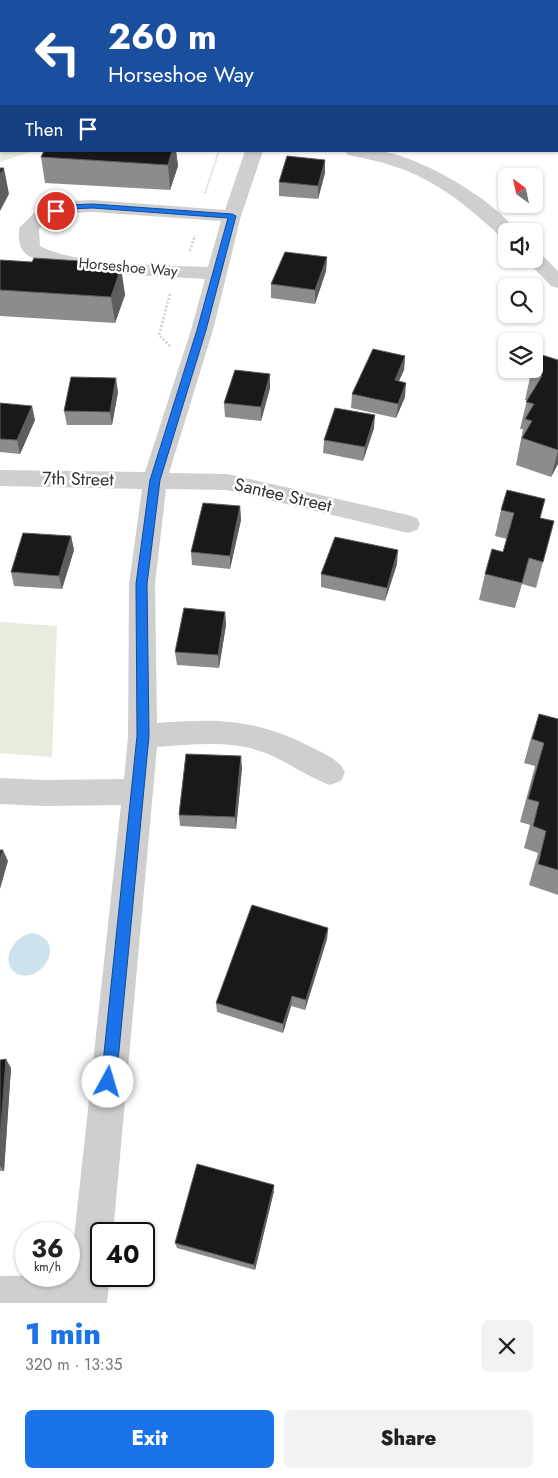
<!DOCTYPE html>
<html lang="en">
<head>
<meta charset="utf-8">
<style>
	body { margin:0; font-family:Jost,sans-serif; background:#f2f2f2; color:#222; height:100vh; display:flex; flex-direction:column; font-size:19px; white-space:nowrap }
	* { box-sizing:border-box; margin:0 }
	p { font-size:16px; color:#767676 }
	.icon { flex:none; width:28px; height:28px; fill:none; stroke:currentColor; stroke-width:2; stroke-linecap:round; stroke-linejoin:round }
	.map { position:relative; height:1303px; overflow:hidden }
	.side { display:flex; flex-direction:column; background:#fff; flex:1 }
	.side>* { flex:none }
	.hud { position:absolute; left:0px; top:0px; width:559px; height:152px; box-shadow:0 1px 4px #0004; background:#1a4fa0; color:#fff; overflow:hidden }
	.needle { width:32px; rotate:327deg }
	.controls { position:absolute; left:498px; top:168px; display:grid; gap:10px }
	.controls a { display:grid; place-items:center; width:45px; height:45px; border-radius:8px; background:#fff; box-shadow:0 1px 4px #0004; font-size:25px }
	.speed { position:absolute; left:15px; top:1222px; display:flex; gap:10px; font-size:25px; font-weight:700; text-align:center }
	.speed>* { display:grid; place-content:center; width:65px; height:65px; border-radius:50%; background:#fff; box-shadow:0 1px 4px #0004; line-height:1 }
	.speed small { font-size:12px; font-weight:400 }
	.speed .limit { border:2px solid #111; border-radius:8px; background:#fff; color:#111 }
	.pin { position:absolute; display:grid; place-items:center; width:42px; height:42px; color:#fff; margin:-21px; border:2px solid #fff; border-radius:50%; box-shadow:0 1px 5px #0007 }
	.me { position:absolute; width:55px; margin:-28px; rotate:6deg; stroke-linejoin:round; filter:drop-shadow(0 0 4px #0008) }
	.turn { display:flex; align-items:center; gap:18px; height:105px; padding:0 25px; font-size:22px }
	.turn .icon { width:65px; height:65px; stroke-width:2.5 }
	.turn b { display:block; font-size:35px; line-height:42px }
	.then { display:flex; align-items:center; height:48px; padding:0 25px; background:#0003; gap:10px; font-size:19px }
	.round { display:grid; place-items:center; flex:none; width:52px; height:52px; border-radius:8px; background:#f2f2f2 }
	.summary { display:flex; align-items:center; justify-content:space-between; height:85px; padding:0 25px }
	h1 { font-size:30px; font-weight:800; line-height:38px; color:#1a73e8 }
	.action { display:flex; gap:10px; margin-top:auto; padding:10px 25px }
	.action a { flex:1; height:58px; border-radius:8px; background:#1a73e8; color:#fff; font-size:20px; font-weight:800; line-height:58px; text-align:center }
	.action a+a { background:#f2f2f2; color:#222 }
	.map>svg:first-child { display:block }
	.green { fill:#e6ecde }
	.water { fill:#cee2ee }
	.lines { fill:none; stroke-linecap:round; stroke-linejoin:round }
	.stream { fill:#cee2ee; fill-rule:evenodd }
	.path-far1 { stroke:#cfcfcf; stroke-width:2; stroke-dasharray:1 1; stroke-linecap:butt }
	.path { stroke:#cfcfcf; stroke-width:2.5; stroke-dasharray:2 2; stroke-linecap:butt }
	.minor { fill:#cfcfcf; fill-rule:evenodd }
	.wall { fill:#8c8c8c }
	.shaded-wall { fill:#5e5e5e }
	.building { fill:#191919; stroke:#5e5e5e }
	.route { fill:#1a73e8; stroke:#114b97 }
	.labels { text-anchor:middle; dominant-baseline:central; stroke-width:5; stroke-linejoin:round; paint-order:stroke }
	.far-street-label { font-size:15px; fill:#323232; stroke:#fff }
	.street-label { font-size:18px; fill:#323232; stroke:#fff }
</style>
</head>
<body>
<div class="map">
<svg width="558" height="1303" viewBox="0 0 558 1303">
	<rect width="100%" height="100%" fill="#fff"/>
	<path class="green" d="M357 0H558V52V1Z
		M0 30 1 151H33L0 162Z
		M0 622 57 626 52 757 0 753Z"/>
	<path class="water" d="M33 933C70 941 39 989 14 972 0 958 15 935 33 933Z"/>
	<g class="lines">
		<path class="stream" d="M349 0H353V1H349Z"/>
		<path class="path-far1" d="M205 193 219 151"/>
		<path class="path" d="M190 251 195 235
			M170 294 159 335 170 346"/>
		<path class="minor" d="M291 0H306V1H292Z
			M245 151H263L241 216 213 330 169 473 227 474 408 515 417 518 420 524 417 530 408 533 227 490 166 489 155 584 157 723C219 718 259 719 315 749 327 755 339 760 345 772L341 781 330 785C308 777 289 763 268 754 233 739 193 745 157 747L113 1234H101V1276H110L107 1303H0V1276L70 1275 121 805 44 806 0 804V778L44 780 124 779 128 736 129 584 142 489 0 486V470L145 472 191 330 205 279C173 277 45 273 25 253 18 246 19 237 19 228L36 211 68 201 93 200 225 210ZM93 212 221 221 208 267C165 265 77 266 40 246L39 229C56 213 70 213 93 212Z
			M345 151C357 151 369 150 380 151 419 156 494 199 516 231H506V237L499 235C467 206 435 179 393 166 378 161 363 158 348 155Z
			M534 252 541 254 558 271V288L551 286 525 259H534Z"/>
	</g>
	<path class="wall" d="M176 151 178 166 170 190 45 183 41 157Z
		M325 160V173L318 199 279 196V182Z
		M327 257 326 271 315 304 271 298V284Z
		M0 260 121 268 125 295 115 323 0 316Z
		M405 356 404 370 399 381 405 397 396 418 351 408 352 394Z
		M558 360V464L551 477 516 465 523 429H520L527 400H525L531 373Z
		M270 388 261 421 225 417 224 403Z
		M118 392 112 425H67L64 411Z
		M0 403 35 420 20 454 0 452Z
		M374 428 363 461 323 453 324 440Z
		M240 506 241 520 230 569 192 565 191 552Z
		M501 510 554 521 536 588 522 584 515 608 479 600 485 574 503 552 507 539 495 536Z
		M71 536 74 550 62 589 14 586 11 572Z
		M397 564 385 601 321 587V574Z
		M225 612 226 625 219 668 177 665 175 652Z
		M539 714 558 719V895L529 885 538 853 524 848 530 825 520 822 535 766 524 763 531 738Z
		M242 768 236 829 180 826 179 815Z
		M328 928 327 939 305 1010 291 1006 283 1033 217 1012 216 1003Z
		M0 1060 11 1068 4 1171H0Z
		M274 1191 255 1270 177 1248 175 1243Z"/>
	<path class="shaded-wall" d="M172 151H176L178 166 170 190 168 165Z
		M325 160V173L318 199V186Z
		M4 168 9 194 0 211V175Z
		M327 257 326 271 315 304V290Z
		M121 268 125 295 115 323 111 297Z
		M405 356 404 370 393 394 395 380Z
		M270 374V388L261 421V407Z
		M116 378 118 392 112 425 110 412Z
		M406 383 405 397 396 418 398 404Z
		M32 406 35 420 20 454 17 440Z
		M375 415 374 428 363 461 365 447Z
		M558 450V464L551 477Z
		M240 506 241 520 230 569V556Z
		M71 536 74 550 62 589 59 576Z
		M398 550 397 564 385 601 387 588Z
		M225 612 226 625 219 668 218 655Z
		M241 756 242 768 236 829 235 817Z
		M3 850 8 861 0 889V860Z
		M328 928 327 939 305 1010 306 1000Z
		M292 996 291 1006 283 1033V1024Z
		M6 1059 11 1068 4 1171 0 1166V1140Z
		M274 1185V1191L255 1270 254 1265Z"/>
	<path class="building" d="M44 151H172L168 165 41 157Z
		M287 156 325 160 318 186 279 182Z
		M0 168H4L0 175Z
		M285 252 327 257 315 290 271 284Z
		M34 258 81 261 79 266 121 268 111 297 0 290V260L32 262Z
		M373 349 405 356 395 380 406 383 398 404 352 394Z
		M542 355 558 360V450L522 438 532 421 525 419 534 404 526 402 542 376 531 373Z
		M235 370 270 374 261 407 224 403Z
		M71 377 116 378 110 412 64 411Z
		M0 403 32 406 17 440 0 439Z
		M335 408 375 415 365 447 324 440Z
		M507 490 545 499 540 518 554 521 543 562 529 558 522 583 485 574 492 549 503 552 514 513 501 510Z
		M203 503 240 506 230 556 191 552Z
		M23 533 71 536 59 576 11 572Z
		M335 537 398 550 387 588 321 574Z
		M184 608 225 612 218 655 175 652Z
		M539 714 558 719V870L538 864 546 831 533 826 539 802 528 799 544 743 532 739Z
		M186 754 241 756 235 817 179 815Z
		M0 850H3L0 860Z
		M252 905 328 928 306 1000 292 996 283 1024 216 1003Z
		M6 1059 0 1140V1060Z
		M197 1164 274 1185 254 1265 175 1243Z"/>
	<path class="route" d="M93 204 232 214 236 216 206 330 160 480 147 584 149 736 116 1082 114 1088 108 1090 103 1088 101 1082 137 736 136 584 150 480 197 330 228 218 93 208 69 209 56 214 52 211 68 205Z"/>
	<g class="labels">
		<g class="far-street-label">
			<text transform="translate(128 267) rotate(5)">Horseshoe Way</text>
		</g>
		<g class="street-label">
			<text transform="translate(78 479) rotate(1)">7th Street</text>
			<text transform="translate(283 495) rotate(13)">Santee Street</text>
		</g>
	</g>
</svg>
<div class="controls">
<a><svg class="needle" viewBox="-14 -14 28 28"><path d="M0-13l5 13h-10z" fill="#e53935"/><path d="M0 13l5-13h-10z" fill="#767676"/></svg></a>
<a><svg class="icon" aria-label="sound" viewBox="0 0 24 24"><path d="M4 9h4l5-4v14l-5-4H4zM17 9q2 3 0 6"/></svg></a>
<a><svg class="icon" aria-label="search" viewBox="0 0 24 24"><circle cx="10" cy="10" r="6"/><path d="M15 15l6 6"/></svg></a>
<a><svg class="icon" aria-label="layers" viewBox="0 0 24 24"><path d="M12 4l9 5-9 5-9-5zM3 14l9 5 9-5"/></svg></a>
</div>
<div class="speed"><div>36<small>km/h</small></div><div class="limit">40</div></div>
<div class="pin" style="left:56px;top:211px;background:#d93025"><svg class="icon" aria-label="arrive" viewBox="0 0 24 24"><path d="M6 21V4h12l-3 4 3 4H6"/></svg></div>
<svg class="me" style="left:108px;top:1082px" viewBox="-20 -20 40 40"><circle r="19" fill="#fff"/><path d="M0-13L10 11 0 6-10 11z" fill="#1a73e8"/></svg>
<div class="hud">
<div class="turn"><svg class="icon" aria-label="left" viewBox="0 0 24 24"><path d="M17 20v-9H6M10 6l-5 5 5 5"/></svg><div><b>260 m</b>Horseshoe Way</div></div>
<div class="then">Then<svg class="icon" aria-label="arrive" viewBox="0 0 24 24"><path d="M6 21V4h12l-3 4 3 4H6"/></svg></div>
</div>
</div>
<section class="side">
<div class="summary"><div><h1>1 min</h1><p>320 m · 13:35</p></div><a class="round"><svg class="icon" aria-label="close" viewBox="0 0 24 24"><path d="M6 6l12 12M18 6L6 18"/></svg></a></div>
<div class="action"><a>Exit</a><a>Share</a></div>
</section>
</body>
</html>
